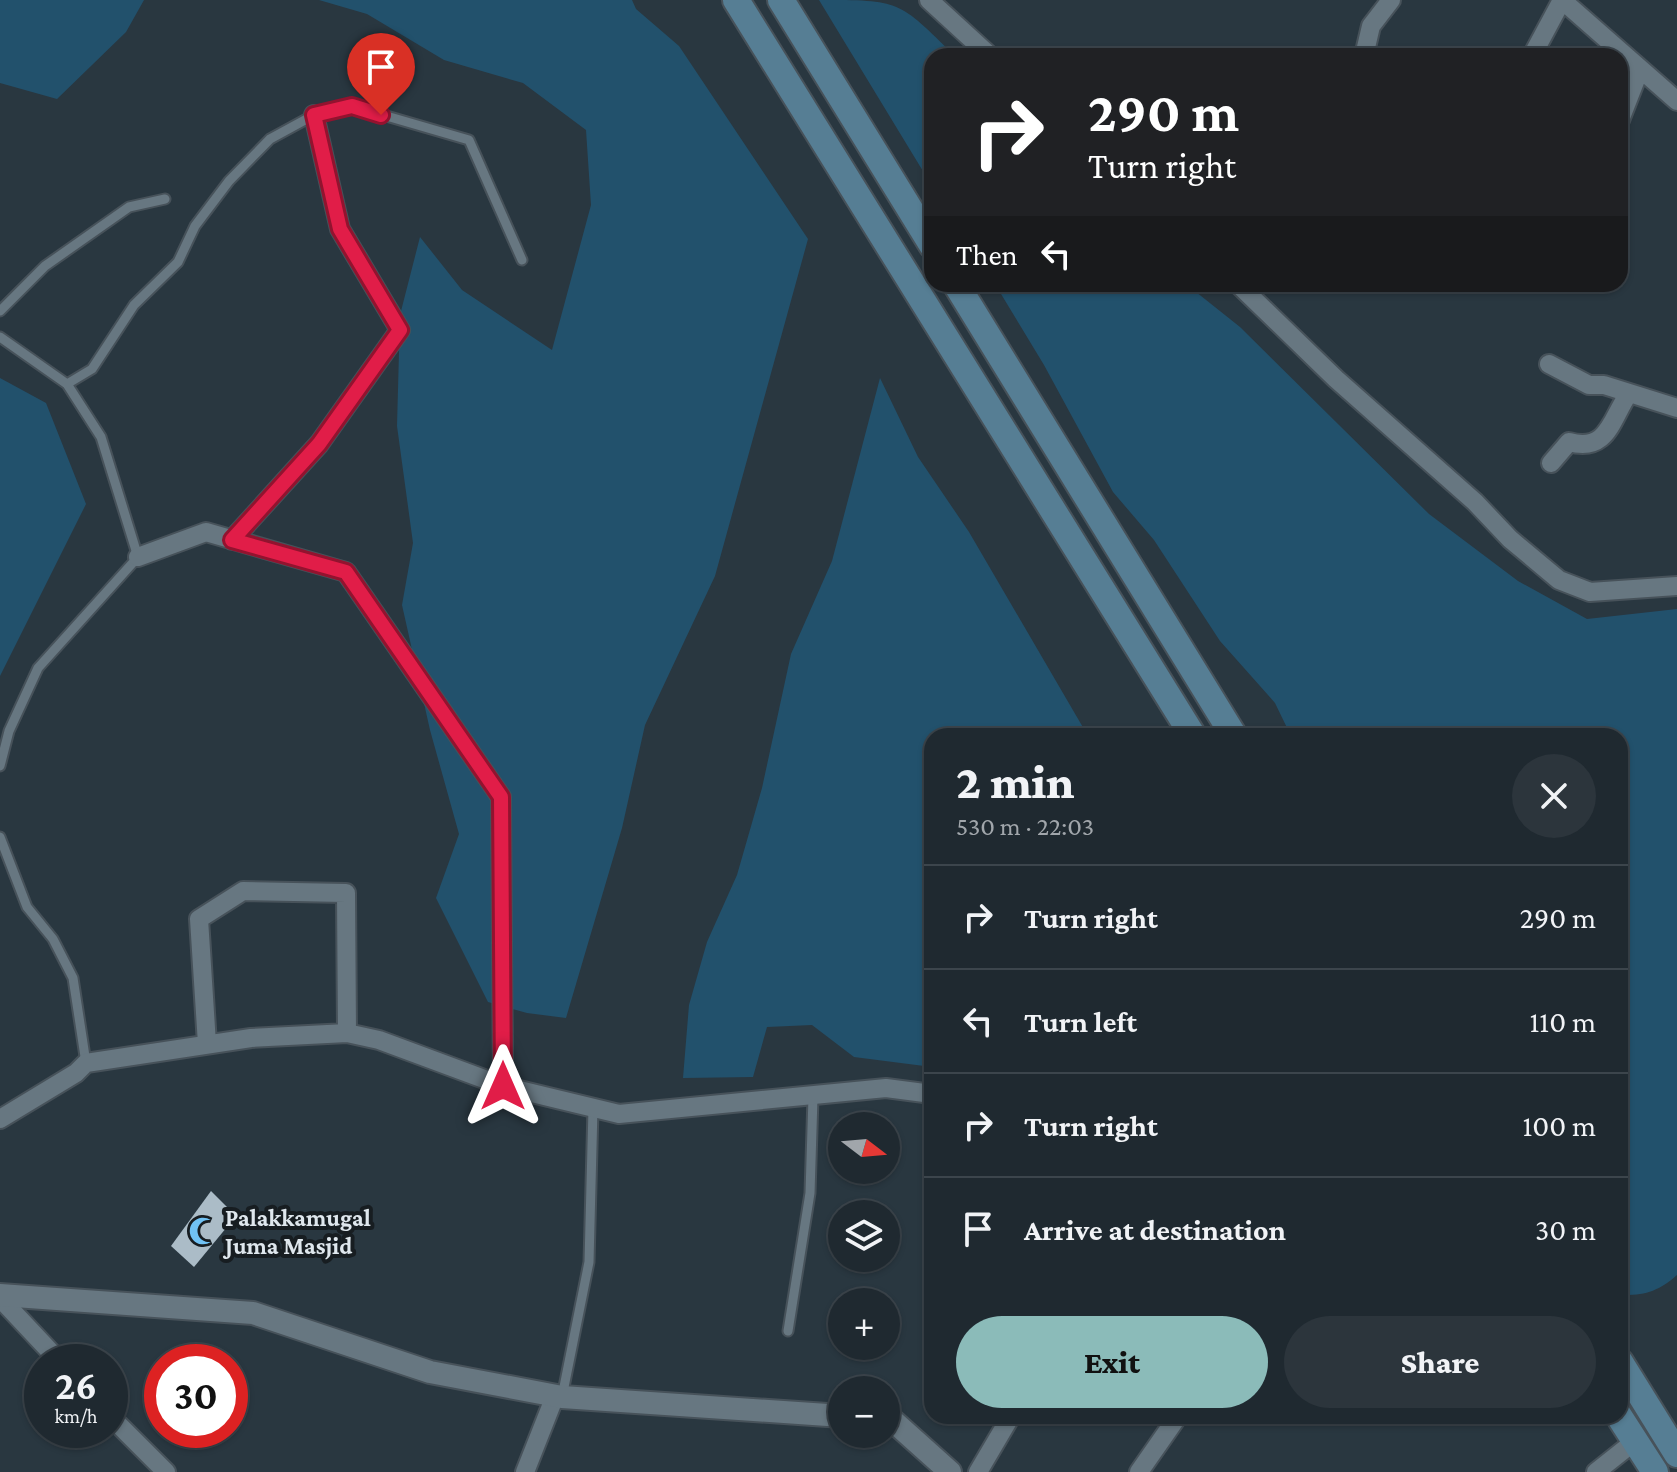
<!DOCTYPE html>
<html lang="en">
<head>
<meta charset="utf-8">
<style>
	body { margin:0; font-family:"Crimson Pro",serif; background:#2c353c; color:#f1f3f6; height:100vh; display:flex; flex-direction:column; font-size:30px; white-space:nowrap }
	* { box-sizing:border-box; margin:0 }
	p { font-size:26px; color:#a1a6ab }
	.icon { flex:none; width:44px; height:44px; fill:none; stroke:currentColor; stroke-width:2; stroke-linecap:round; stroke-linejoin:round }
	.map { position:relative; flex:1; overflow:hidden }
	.drawer { position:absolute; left:924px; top:728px; width:704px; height:696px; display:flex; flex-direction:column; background:#1f2930; border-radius:24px; box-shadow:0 2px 6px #0004,0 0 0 2px #3c454c }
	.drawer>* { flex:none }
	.banner { position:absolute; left:924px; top:48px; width:704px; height:244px; border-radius:24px; box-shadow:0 2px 6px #0004,0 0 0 2px #3c454c; background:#202124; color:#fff; overflow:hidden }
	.needle { width:52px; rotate:106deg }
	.tools { position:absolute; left:828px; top:1112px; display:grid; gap:16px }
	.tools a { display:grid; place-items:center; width:72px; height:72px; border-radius:50%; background:#1f2930; box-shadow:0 2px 6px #0004,0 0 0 2px #3c454c; font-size:40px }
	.speed { position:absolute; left:24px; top:1344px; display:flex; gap:16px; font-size:40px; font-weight:700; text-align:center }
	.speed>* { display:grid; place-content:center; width:104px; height:104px; border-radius:50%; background:#1f2930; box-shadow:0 2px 6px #0004,0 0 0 2px #3c454c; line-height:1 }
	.speed small { font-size:20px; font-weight:400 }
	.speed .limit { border:12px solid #d22; background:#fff; color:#111 }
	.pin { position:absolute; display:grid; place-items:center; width:68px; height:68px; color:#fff; margin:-82px -34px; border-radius:50% 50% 50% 0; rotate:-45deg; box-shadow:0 0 8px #0007 }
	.pin .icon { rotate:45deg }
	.me { position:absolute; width:88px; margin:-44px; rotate:0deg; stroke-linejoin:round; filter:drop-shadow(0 0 6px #0008) }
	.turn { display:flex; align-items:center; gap:28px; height:168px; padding:0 32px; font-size:36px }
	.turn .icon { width:104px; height:104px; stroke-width:2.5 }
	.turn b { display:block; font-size:56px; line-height:68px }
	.then { display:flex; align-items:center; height:76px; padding:0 32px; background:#0003; gap:16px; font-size:30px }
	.round { display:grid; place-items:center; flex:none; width:84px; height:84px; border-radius:42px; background:#2c353c }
	.head { display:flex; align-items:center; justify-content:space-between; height:136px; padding:0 32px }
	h1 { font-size:48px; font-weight:800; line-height:60px }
	.action { display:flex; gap:16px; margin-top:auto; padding:16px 32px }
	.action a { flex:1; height:92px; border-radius:48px; background:#8bbbb9; color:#111; font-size:32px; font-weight:800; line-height:92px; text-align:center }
	.action a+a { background:#2c353c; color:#f1f3f6 }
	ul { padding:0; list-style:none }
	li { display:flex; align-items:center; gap:24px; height:104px; padding:0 32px; border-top:2px solid #3c454c }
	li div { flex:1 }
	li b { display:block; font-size:30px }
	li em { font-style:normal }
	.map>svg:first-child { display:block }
	.green { fill:#22516c }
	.building { fill:#abbcc7 }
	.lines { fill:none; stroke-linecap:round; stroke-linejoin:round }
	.service-casing { stroke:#47525a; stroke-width:13 }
	.minor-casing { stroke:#47525a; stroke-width:22 }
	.tertiary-casing { stroke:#47525a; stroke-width:26 }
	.secondary-casing { stroke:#47525a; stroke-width:30 }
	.service { stroke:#677781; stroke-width:9 }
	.minor { stroke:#677781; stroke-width:18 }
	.tertiary { stroke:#677781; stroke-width:22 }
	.secondary { stroke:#567e94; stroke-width:26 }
	.route-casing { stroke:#92132f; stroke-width:20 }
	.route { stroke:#e11d48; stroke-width:14 }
	.labels { text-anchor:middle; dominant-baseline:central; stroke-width:8; stroke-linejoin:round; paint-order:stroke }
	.poi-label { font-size:24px; font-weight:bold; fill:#dfe7ed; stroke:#171d21; text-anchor:start }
</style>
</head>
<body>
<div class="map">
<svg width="1677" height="1472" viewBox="0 0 1677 1472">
	<rect width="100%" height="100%" fill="#293740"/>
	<path class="green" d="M0 0H144L126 32 57 99 0 83Z
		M319 0H632L636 9 679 46 808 239 715 576 645 725 622 828 566 1018 527 1013 488 1002 436 898 459 834 430 730 402 605 413 543 397 426 400 315 420 237 462 290 552 350 591 205 586 130 523 83 444 60 367 14Z
		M819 0C901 0 898 0 955 56H932V186Z
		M995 284H1186L1240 327 1429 514 1518 581 1587 619 1677 609V1275C1660 1290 1647 1295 1625 1295L1620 1286V736H1291L1275 703 1220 641 1154 540 1113 492 1044 365Z
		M0 378 46 403 86 504 0 676Z
		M880 378 918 457 969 532 1088 736H932V1067L854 1057 812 1025 767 1027 753 1077 683 1078 689 1005 707 942 737 875 762 788 791 654 832 561Z"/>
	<path class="building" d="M211 1191 236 1216 194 1267 171 1246Z"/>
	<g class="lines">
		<defs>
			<path id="service" d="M0 311 45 266 129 207 165 199
				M0 337 67 384 101 437 138 557 38 668 9 731 0 766
				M67 384 92 369 134 305 178 262 195 226 229 181 270 139 314 115 352 106 469 140 522 260
				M0 837 27 907 53 939 73 978 86 1063
				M788 1331 810 1193 813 1097
				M562 1397 589 1262 593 1108"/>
			<path id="minor" d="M929 0 990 56
				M1562 0 1677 101
				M1364 56 1371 26 1391 0
				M1532 56 1562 0
				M1620 120 1640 69
				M1238 284 1336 379 1475 502 1510 539 1559 580 1590 592 1677 586
				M1549 364 1589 385H1604L1677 408
				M1551 463 1569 442C1608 453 1611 419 1629 393
				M232 540 319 444 400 330 340 229 314 115
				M138 557 206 532 346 572 501 797 503 1086
				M207 1044 199 919 243 891 346 893 347 1033
				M0 1119 76 1073 86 1063 251 1038 347 1033 379 1040 503 1086 619 1114 886 1088 932 1094
				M0 1298 60 1362
				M110 1416 166 1472
				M525 1472 555 1396
				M978 1472 1011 1416
				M1139 1472 1178 1416
				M1596 1472 1635 1441"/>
			<path id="tertiary" d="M0 1295 253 1313 430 1372 562 1397 842 1416
				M886 1419 892 1420 950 1472"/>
			<path id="secondary" d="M736 0 1193 736
				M781 0 932 245
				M956 284 1234 736
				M1620 1362 1677 1454
				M1619 1416 1655 1472"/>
		</defs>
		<use href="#service" class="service-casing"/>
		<use href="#minor" class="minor-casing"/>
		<use href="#tertiary" class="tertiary-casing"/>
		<use href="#secondary" class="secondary-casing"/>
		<use href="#service" class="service"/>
		<use href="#minor" class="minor"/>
		<use href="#tertiary" class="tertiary"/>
		<use href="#secondary" class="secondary"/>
	</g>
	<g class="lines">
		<defs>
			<path id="route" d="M381 115 352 106 314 115 340 229 400 330 319 444 232 540 346 572 501 797 503 1086"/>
		</defs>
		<use href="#route" class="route-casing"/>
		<use href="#route" class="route"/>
	</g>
	<defs>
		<symbol id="mosque-bare" viewBox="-9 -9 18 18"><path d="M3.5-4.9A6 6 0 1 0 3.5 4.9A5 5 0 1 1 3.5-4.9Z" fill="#70c2f4" stroke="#171d21" stroke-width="2.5" paint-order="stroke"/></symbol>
	</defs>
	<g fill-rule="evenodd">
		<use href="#mosque-bare" x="183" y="1211" width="40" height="40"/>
	</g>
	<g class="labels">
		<g class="poi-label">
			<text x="225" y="1217">Palakkamugal<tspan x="225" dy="28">Juma Masjid</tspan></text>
		</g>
	</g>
</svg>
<div class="tools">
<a><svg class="needle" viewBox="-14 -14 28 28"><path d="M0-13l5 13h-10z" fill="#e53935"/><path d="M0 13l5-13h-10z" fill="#a1a6ab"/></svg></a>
<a><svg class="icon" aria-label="layers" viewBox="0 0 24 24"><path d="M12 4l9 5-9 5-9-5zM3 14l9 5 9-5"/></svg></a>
<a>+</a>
<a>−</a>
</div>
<div class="speed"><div>26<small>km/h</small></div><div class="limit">30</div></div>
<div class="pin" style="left:381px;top:115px;background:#d93025"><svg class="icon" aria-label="arrive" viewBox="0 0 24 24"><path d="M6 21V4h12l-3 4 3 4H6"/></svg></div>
<svg class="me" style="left:503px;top:1086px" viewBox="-20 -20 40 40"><path d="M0-17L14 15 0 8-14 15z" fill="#e11d48" stroke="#fff" stroke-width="4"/></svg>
<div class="banner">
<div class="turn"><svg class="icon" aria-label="right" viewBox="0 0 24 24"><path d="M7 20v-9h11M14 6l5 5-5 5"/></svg><div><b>290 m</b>Turn right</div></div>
<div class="then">Then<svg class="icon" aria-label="left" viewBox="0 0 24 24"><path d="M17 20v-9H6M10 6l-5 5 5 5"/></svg></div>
</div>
<section class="drawer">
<div class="head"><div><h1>2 min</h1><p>530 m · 22:03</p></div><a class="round"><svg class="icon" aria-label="close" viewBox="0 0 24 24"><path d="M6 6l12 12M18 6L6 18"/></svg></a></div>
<ul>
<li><svg class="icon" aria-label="right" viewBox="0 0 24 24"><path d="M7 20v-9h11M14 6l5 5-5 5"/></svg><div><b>Turn right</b></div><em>290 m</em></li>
<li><svg class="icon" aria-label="left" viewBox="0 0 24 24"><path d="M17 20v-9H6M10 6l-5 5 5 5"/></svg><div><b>Turn left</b></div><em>110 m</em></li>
<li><svg class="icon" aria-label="right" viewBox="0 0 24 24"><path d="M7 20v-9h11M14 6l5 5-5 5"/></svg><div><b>Turn right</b></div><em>100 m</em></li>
<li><svg class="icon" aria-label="arrive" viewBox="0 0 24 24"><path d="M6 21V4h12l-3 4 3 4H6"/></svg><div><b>Arrive at destination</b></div><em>30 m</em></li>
</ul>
<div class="action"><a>Exit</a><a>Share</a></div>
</section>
</div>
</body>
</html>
